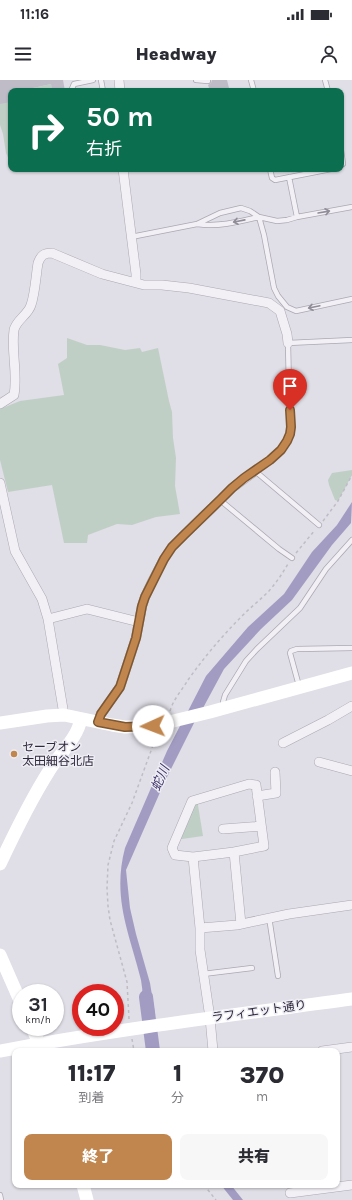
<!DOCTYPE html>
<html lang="ja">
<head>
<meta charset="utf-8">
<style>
	body { margin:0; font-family:Karla,"Noto Sans JP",sans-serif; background:#f7f7f7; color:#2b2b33; height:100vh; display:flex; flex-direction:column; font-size:15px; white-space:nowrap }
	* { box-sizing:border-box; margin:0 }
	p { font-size:13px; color:#7c7c81 }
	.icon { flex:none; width:22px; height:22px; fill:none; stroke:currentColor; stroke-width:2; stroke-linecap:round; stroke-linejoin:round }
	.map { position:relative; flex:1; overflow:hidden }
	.panel { position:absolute; left:12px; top:968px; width:328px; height:140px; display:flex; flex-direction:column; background:#fff; border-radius:8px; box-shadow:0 1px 3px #0004 }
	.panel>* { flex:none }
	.guide { position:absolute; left:8px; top:8px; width:336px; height:84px; border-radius:8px; box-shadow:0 1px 3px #0004; background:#0b6e4f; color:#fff; overflow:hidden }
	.speed { position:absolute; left:12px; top:904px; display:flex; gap:8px; font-size:20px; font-weight:700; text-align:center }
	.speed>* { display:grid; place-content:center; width:52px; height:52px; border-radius:50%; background:#fff; box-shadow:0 1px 3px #0004; line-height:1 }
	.speed small { font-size:10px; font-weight:400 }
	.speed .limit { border:6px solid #d22; background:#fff; color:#111 }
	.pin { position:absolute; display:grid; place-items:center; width:34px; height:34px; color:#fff; margin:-41px -17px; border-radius:50% 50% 50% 0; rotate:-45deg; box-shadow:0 0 4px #0007 }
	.pin .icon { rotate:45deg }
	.me { position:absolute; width:44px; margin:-22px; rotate:268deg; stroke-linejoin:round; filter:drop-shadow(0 0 3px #0008) }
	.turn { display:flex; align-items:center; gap:14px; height:84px; padding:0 12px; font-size:18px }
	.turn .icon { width:52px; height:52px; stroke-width:2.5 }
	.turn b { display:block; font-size:28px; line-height:34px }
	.eta { display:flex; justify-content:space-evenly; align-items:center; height:68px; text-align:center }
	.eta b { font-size:24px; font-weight:800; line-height:28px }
	.action { display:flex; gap:8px; margin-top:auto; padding:8px 12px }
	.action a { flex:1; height:46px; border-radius:8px; background:#c1864d; color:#fff; font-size:16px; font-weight:800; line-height:46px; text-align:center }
	.action a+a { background:#f7f7f7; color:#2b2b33 }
	.status { display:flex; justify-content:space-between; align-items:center; height:28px; padding:0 20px; background:#fff; direction:ltr }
	.status svg { height:11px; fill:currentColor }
	header { display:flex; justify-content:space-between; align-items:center; height:52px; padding:0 12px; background:#fff; font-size:18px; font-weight:800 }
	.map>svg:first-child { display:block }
	.green { fill:#c0cfc6 }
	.water { fill:#a29cc3 }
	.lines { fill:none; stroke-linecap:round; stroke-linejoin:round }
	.river { stroke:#a29cc3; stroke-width:14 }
	.building { fill:#bfbcc8 }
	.lane-casing { stroke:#aba8b3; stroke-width:6 }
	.street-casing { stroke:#aba8b3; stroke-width:10 }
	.path { stroke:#bfbcc5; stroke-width:1.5; stroke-dasharray:3 3; stroke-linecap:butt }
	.lane { stroke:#f2f0f5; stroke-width:4.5 }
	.street { stroke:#f2f0f5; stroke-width:9 }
	.secondary { stroke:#fff; stroke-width:13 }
	.oneway { stroke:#908c98 }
	.route-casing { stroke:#7d5732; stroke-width:10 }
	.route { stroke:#c1864d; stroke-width:7 }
	.poi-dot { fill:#c1864d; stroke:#efedf4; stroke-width:1.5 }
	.labels { text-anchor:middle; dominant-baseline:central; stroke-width:3; stroke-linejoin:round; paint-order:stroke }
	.poi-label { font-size:12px; fill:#2e293b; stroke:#efedf4; text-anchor:start }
	.street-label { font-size:12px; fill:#2e293b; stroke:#efedf4 }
	.water-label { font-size:13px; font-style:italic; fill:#41376b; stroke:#efedf4 }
</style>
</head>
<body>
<div class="status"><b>11:16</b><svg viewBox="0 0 49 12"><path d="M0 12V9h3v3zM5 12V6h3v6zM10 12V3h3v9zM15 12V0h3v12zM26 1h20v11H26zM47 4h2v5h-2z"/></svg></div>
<header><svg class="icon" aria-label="menu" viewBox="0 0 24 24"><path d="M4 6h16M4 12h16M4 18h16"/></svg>Headway<svg class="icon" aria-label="person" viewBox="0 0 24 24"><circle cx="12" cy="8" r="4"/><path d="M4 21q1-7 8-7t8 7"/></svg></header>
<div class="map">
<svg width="352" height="1120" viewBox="0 0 352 1120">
	<rect width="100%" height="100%" fill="#e0dee6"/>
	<path class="green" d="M51 4 52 11H34L33 8Z
		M11 21V84L6 73 3 54 0 45V23Z
		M67 258 87 265H100L125 270 140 268 142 272 158 268 169 321 172 332 173 358 176 378 175 406 180 434 156 437 132 445 117 444 88 455 87 463H64L52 405 8 412 0 380V329L20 321 64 315 58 284 67 278Z
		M352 390V395L338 421 335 420 329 405 328 400 332 393Z
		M197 719 203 756 175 760Z"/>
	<path class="water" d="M352 422 351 443 332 465 292 520 261 549 224 589 203 628 187 633 206 596 248 547 284 514 312 472 337 445Z
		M195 641 165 701 126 790 130 828 136 854 150 903 155 934 144 936C143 924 143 911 141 900 129 852 112 818 125 768L167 671 181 644Z
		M157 957 159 971H149L147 958Z
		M221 1105H231L243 1120H233Z"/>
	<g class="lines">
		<path class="river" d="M146 917 153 971"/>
	</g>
	<path class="building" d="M0 0H63L65 11H52L51 4 33 8 34 11H11V22L0 24Z
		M212 0H227L229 8 210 11 208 5 211 3Z"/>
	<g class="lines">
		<defs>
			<path id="lane" d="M101 0 103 11
				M196 0 208 1
				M251 0 254 11
				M325 0 328 11
				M71 11 74 4 93 0
				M341 70 343 84 341 85
				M270 89 272 98 275 100 331 89
				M289 97 297 137
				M197 144C219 147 238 142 259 137L264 155 274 208 278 216 287 227 296 231 352 219
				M131 157 197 144 220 133 241 128 250 131 259 137 277 141 287 140 297 137 352 127
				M220 420 279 469 292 478
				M319 445 255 391 270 380 281 370 287 361 290 354 291 347 289 309 288 263 352 260
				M299 606 290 573 291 571 297 569 352 568
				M223 627V622L225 615 246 581 257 569 300 528 326 489 352 460
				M269 837 278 896
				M203 894 252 888
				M0 1115 1 1120"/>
			<path id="street" d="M119 0 120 11
				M123 89 136 194V202
				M0 324 14 315C18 293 11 272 14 250 16 240 28 235 31 225 35 214 36 195 38 183 41 175 44 173 52 173L102 194 144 205H162L189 208 269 223 280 231 287 254 288 263
				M0 403 15 471 42 519 48 539 64 635
				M48 539 87 529 139 542
				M98 642 101 634 120 607 136 558 142 526 145 517 153 500 164 479 172 467 184 455 220 420 232 408 255 391
				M283 663 328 640 352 626
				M319 682 352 691
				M257 716 276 713 275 692
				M223 749 261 746
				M193 777 175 775 172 768 192 721 249 704 256 705 264 766 234 772
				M200 848 193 777 234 772 241 844
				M213 971 210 938 200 870V848L237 845 289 834 352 825
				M322 971 352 967
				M290 1113 352 1105"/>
		</defs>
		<use href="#lane" class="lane-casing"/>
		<use href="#street" class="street-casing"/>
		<path class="path" d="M323 441 338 421 352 395
			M296 473 315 450
			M170 631C173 620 182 610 188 600 205 576 223 555 243 535 251 527 260 520 268 512 276 503 283 493 289 482
			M129 939 127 902 110 840 108 826 107 808 108 785 114 761 132 723 156 657
			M132 959 134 971
			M204 1105 216 1120"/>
		<use href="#lane" class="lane"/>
		<use href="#street" class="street"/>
		<path class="secondary" d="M0 643 47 636 64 635 112 645 125 647 153 646 210 632 352 593
			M0 784C15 752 30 721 49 691 59 674 77 659 81 639
			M0 875 21 923
			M32 947 42 971
			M0 971C117 949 234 935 352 919
			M83 1105 87 1120"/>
	</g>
	<defs><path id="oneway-shaft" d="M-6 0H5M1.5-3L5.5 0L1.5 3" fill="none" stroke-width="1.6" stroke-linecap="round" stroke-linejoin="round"/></defs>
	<g class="oneway">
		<use href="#oneway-shaft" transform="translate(324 132) rotate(-10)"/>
		<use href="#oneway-shaft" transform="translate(239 141) rotate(169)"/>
		<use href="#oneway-shaft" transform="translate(314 227) rotate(168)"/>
	</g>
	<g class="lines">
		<defs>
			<path id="route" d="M153 646 125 647 98 642 101 634 120 607 136 558 142 526 145 517 164 479 172 467 184 455 220 420 232 408 244 398 270 380 281 370 287 361 290 354 291 347 290 330"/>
		</defs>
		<use href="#route" class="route-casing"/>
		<use href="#route" class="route"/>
	</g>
	<circle class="poi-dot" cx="14" cy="674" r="4"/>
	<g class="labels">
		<g class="poi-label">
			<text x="22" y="667">セーブオン<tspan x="22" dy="14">太田細谷北店</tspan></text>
		</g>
		<g class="street-label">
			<text transform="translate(259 931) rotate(-8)">ラフィエット通り</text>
		</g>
		<g class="water-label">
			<text transform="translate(160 698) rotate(-67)">蛇川</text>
		</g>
	</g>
</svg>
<div class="speed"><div>31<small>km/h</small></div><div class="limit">40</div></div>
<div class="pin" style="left:290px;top:330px;background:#d93025"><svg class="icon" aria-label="arrive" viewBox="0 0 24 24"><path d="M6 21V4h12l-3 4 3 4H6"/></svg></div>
<svg class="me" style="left:153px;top:646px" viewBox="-20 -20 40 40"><circle r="19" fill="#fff"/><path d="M0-13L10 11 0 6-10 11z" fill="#c1864d"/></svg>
<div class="guide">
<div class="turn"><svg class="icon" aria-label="right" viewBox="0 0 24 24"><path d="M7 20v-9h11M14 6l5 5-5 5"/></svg><div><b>50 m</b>右折</div></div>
</div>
<section class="panel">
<div class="eta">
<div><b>11:17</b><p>到着</p></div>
<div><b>1</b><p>分</p></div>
<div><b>370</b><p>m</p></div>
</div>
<div class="action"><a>終了</a><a>共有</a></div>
</section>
</div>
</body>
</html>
